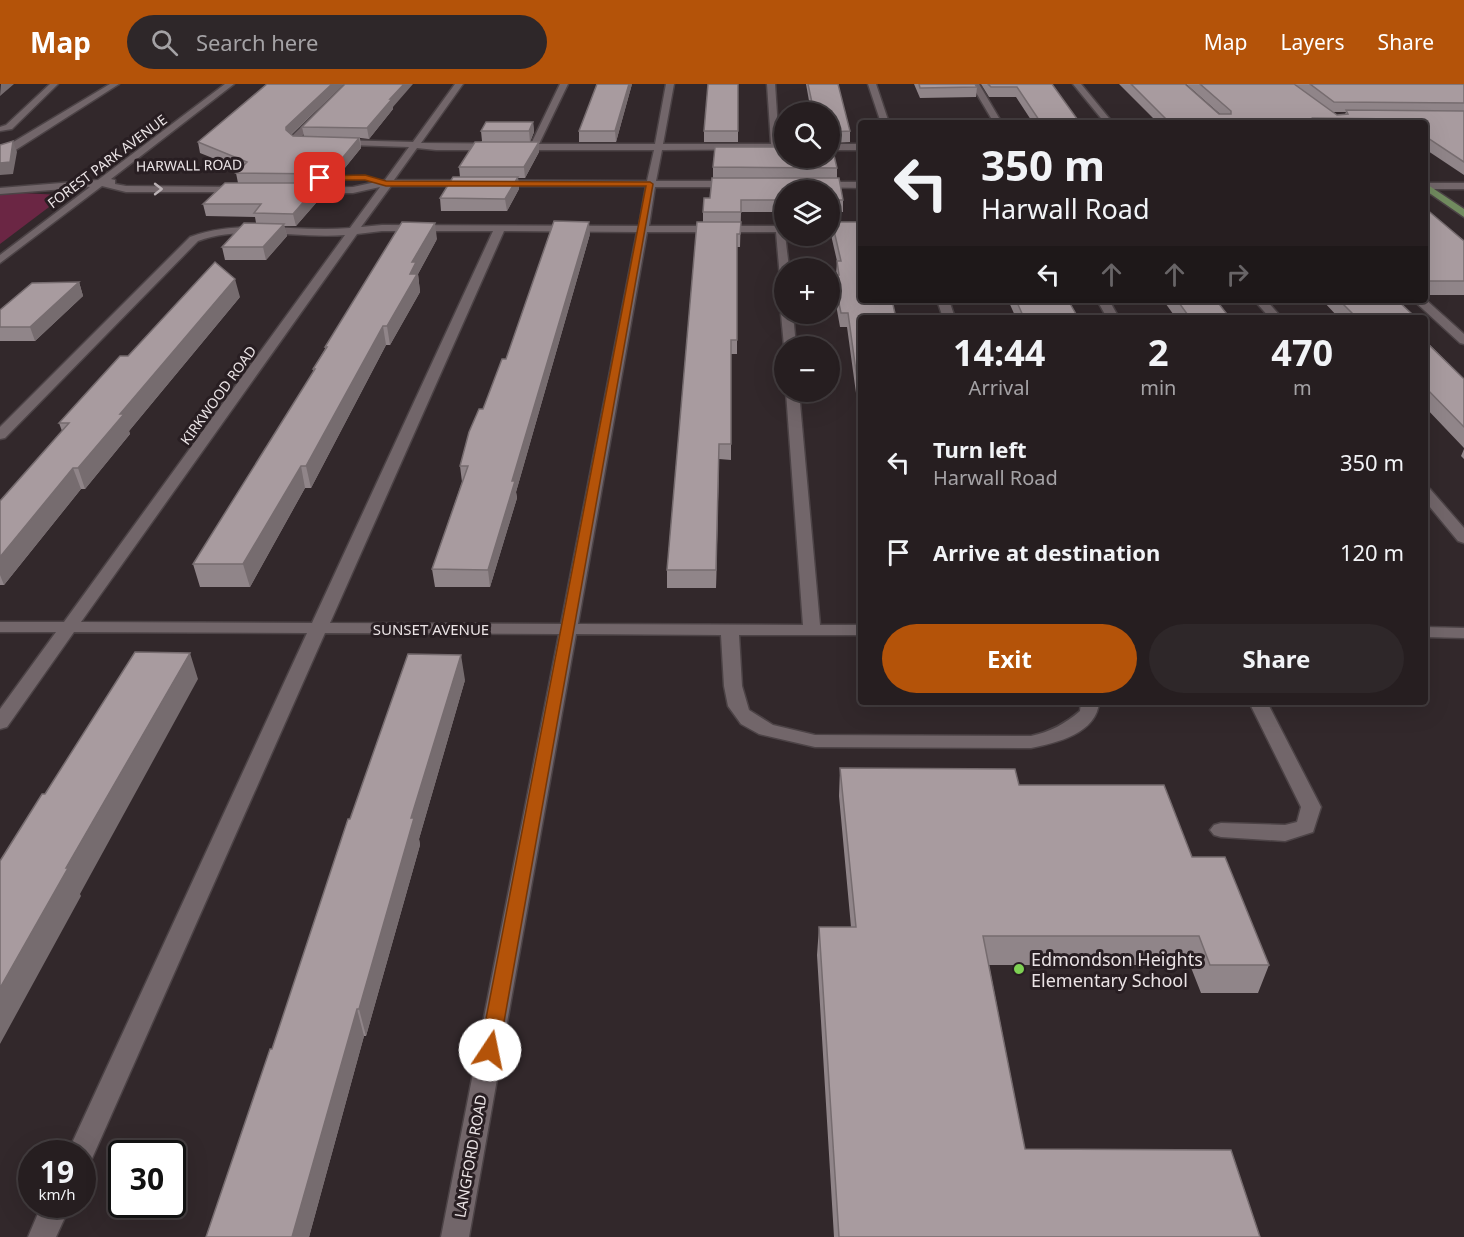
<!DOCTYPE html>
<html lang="en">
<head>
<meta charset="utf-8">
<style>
	body { margin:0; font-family:"Noto Sans",sans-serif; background:#2e2729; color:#f1f3f6; height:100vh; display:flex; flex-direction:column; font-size:22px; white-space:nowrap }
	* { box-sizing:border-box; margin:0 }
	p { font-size:20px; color:#a4a2a5 }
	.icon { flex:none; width:33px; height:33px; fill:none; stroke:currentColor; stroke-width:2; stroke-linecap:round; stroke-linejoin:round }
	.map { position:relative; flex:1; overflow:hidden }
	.details { position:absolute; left:858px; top:231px; width:570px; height:390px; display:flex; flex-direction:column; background:#261e20; border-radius:6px; box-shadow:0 6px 24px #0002,0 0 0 2px #423c3e }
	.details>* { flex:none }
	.guide { position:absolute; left:858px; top:36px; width:570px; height:183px; border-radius:6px; box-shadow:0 6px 24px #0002,0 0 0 2px #423c3e; background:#261e20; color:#f1f3f6; overflow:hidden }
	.tools { position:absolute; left:774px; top:18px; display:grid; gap:12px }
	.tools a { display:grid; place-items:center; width:66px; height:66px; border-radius:50%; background:#261e20; box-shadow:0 6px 24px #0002,0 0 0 2px #423c3e; font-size:30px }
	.speed { position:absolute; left:18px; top:1056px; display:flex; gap:12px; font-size:30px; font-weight:700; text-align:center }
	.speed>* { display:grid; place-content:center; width:78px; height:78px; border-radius:50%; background:#261e20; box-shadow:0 6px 24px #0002,0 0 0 2px #423c3e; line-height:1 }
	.speed small { font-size:15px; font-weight:400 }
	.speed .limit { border:3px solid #111; border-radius:9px; background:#fff; color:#111 }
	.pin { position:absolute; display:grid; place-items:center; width:51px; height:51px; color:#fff; margin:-26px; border-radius:12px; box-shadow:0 3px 9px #0006 }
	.me { position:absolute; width:66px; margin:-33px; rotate:11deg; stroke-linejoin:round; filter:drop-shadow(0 0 4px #0008) }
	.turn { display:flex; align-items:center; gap:21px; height:126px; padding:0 24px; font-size:27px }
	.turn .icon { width:78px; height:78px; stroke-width:2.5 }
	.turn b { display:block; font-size:42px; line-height:51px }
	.lanes { display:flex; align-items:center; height:57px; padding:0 24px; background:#0003; justify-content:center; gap:30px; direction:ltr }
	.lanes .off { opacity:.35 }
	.eta { display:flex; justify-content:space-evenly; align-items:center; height:102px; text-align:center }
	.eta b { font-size:36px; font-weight:700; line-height:42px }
	.button { display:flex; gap:12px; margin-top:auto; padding:12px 24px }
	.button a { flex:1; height:69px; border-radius:36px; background:#b45309; color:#fff; font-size:24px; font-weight:700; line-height:69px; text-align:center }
	.button a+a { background:#2e2729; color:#f1f3f6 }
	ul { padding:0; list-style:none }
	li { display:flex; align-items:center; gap:18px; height:90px; padding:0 24px }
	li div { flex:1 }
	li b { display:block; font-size:22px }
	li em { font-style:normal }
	header { display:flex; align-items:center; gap:36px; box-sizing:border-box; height:84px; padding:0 30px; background:#b45309; color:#fff }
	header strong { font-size:28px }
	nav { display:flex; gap:33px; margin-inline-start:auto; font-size:21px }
	.search { width:420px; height:54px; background:#2e2729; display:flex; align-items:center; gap:15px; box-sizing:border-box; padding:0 21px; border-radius:33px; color:#a4a2a5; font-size:22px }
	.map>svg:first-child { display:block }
	.green { fill:#6b2644 }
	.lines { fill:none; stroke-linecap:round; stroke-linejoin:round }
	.minor-casing { stroke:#4c4346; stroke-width:3 }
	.major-casing { stroke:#4c4346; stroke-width:3 }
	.minor { fill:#72666a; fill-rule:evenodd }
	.major { fill:#718b5f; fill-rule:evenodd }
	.wall { fill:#908589; fill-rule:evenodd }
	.shaded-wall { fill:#766c6f }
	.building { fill:#a89b9f; stroke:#766c6f; stroke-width:1.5 }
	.oneway { stroke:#bab1b4 }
	.route { fill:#b45309; stroke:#753606; stroke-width:1.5 }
	.poi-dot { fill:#7ed153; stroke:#281e22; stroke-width:2 }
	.labels { text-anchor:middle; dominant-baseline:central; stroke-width:6; stroke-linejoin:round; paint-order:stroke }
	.far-street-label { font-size:14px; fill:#eae3e5; stroke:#281e22 }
	.street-label { font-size:15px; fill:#eae3e5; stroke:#281e22 }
	.near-poi-label { font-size:18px; fill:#eae3e5; stroke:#281e22; text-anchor:start }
</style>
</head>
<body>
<header>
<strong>Map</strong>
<div class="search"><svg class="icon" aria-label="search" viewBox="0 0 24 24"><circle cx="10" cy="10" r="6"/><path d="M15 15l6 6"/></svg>Search here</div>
<nav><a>Map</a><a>Layers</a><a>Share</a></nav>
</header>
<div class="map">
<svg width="1464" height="1153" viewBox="0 0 1464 1153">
	<rect width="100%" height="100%" fill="#32282b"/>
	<path class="green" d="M22 109 61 111 57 117 0 160V111Z"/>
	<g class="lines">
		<defs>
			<path id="minor" d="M50 0H58L12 45 0 47V43L6 41Z
				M110 0H119L14 67 0 72V66Z
				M225 0H234L111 95 115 96V100L126 102 241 103 246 106 244 108H126L102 102 0 179V171L90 103 0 110V104L98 96Z
				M346 0H354L299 55 413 58 455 0H463L421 59 531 60 560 0H568L539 60H655L666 0H674L663 60H771L767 0H775L779 60 784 61V65L662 66 656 97H736L741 100 736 103H655L649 142H784L789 184H784V195L780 194 776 148H647L578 540 803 541 786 308H799L820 541H861V551H739L742 602 749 626 773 641 815 651 1031 652C1050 648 1065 640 1080 627L1081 618H1099C1097 649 1057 659 1031 664L815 663 759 650 741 640 728 622 724 602 721 551 576 550 469 1153H441L559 550 325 549 94 1070 90 1079 82 1081V1070H67L307 549 74 548 7 643 0 645V625L56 548H0V538H64L345 151C297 155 244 140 198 157L5 354 0 355V343L190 153C241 134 297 149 350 144L380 103 353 109H299L294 106 296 104 353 103 385 96 409 63 292 59 291 53ZM417 64 436 66H654L647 97 394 96ZM391 102H646L639 142 382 141 361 143ZM382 147H493L312 539 81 538 357 150ZM504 147 637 148 561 540 330 539Z
				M868 0H876L889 39H881Z
				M971 0H979L1002 39H994Z
				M1073 0H1081L1113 39H1105Z
				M830 60H861V66H830Z
				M817 98H861V104L814 103V99Z
				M1425 99H1464V105H1425Z
				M830 142H861V148H830Z
				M1425 215 1464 250V260L1460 259 1413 216Z
				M937 216H949L955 234H943Z
				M1097 216H1109L1119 234H1107Z
				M1254 216H1266L1282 234H1270Z
				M784 227V230H793L796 262H784L781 230Z
				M1425 404 1430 405 1464 444V459L1458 457 1425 417Z
				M1425 543 1464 544V554L1425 553Z
				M1249 618H1267L1321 723 1313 748 1285 757 1221 753 1214 751 1210 746 1214 741 1221 739 1285 741 1297 738 1301 723Z
				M42 1120H71L56 1153H28Z"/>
			<path id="major" d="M1425 99 1464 125V133L1425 106Z"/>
		</defs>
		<use href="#minor" class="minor-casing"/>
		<use href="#major" class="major-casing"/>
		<use href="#minor" class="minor"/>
		<use href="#major" class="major"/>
	</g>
	<path class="wall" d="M267 0H344L291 51 293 52H304L302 43 393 23V25L369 55 360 54 361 64 331 101H321L323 111 296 142H284L287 152 266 176H225L222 163 256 139 255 133 206 132 203 120 238 99 236 89 240 85 200 69 198 58Z
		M632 0 616 58H579V47Z
		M738 0V58H704V47Z
		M806 0H838L850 47V58L830 59V28H811Z
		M914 0H975L977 3 976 13 920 14Z
		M981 0H1052L1080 39H1033L1016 13H989Z
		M1119 0H1185L1219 30H1220L1186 0H1464V91L1425 65V39H1158ZM1333 28H1346L1345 30 1337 31Z
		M533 38 534 48 530 58 539 68 525 94H518L519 105 507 127H441L440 114 460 93 459 83 482 57 481 47Z
		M713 83 837 84V94L843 116V128H830V106H784V128H741L740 163H737V270H731V376L719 375 716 504H667V486L703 138V128L710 114 713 94Z
		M1425 124 1464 157V211H1425Z
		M832 138 861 234V331H859L847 243H840L833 204V191H836L837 177 831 151Z
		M590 150 516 408 517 414 490 503H435L432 485 462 398 460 382 483 325 506 275Z
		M437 155 418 190 420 208 390 261H386L311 404H305L250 503H200L193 480 313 288V285L325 265V263Z
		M79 198 83 212 35 257H0V226Z
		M240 213 129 347 130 350 85 405H81L4 501H0V417L62 347 59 339 128 272Z
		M1008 216H1068L1076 230 1075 234H1016Z
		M1163 216H1216L1230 234H1176Z
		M1322 216H1397L1412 230 1411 234H1339Z
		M1425 256 1464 295V364L1425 323Z
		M1464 365V375L1461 372Z
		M465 596 419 755 420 761 366 952H364L309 1153H206L272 965 350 735Z
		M840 684 1019 701 1192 773 1269 881 1258 909H1201L1190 881H989L1025 1065 1260 1153H834L817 871 819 843H851L839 712Z"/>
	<path class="shaded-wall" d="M1 0H14L0 12Z
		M332 0H344L288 53 286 43Z
		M404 0H413L393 23V25L369 55 367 44 390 15Z
		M629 0H632L616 58 615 47Z
		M533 38 534 48 530 58 529 47Z
		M359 54 361 64 331 101 329 90Z
		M13 57 17 68 13 90 0 91V79Z
		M539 58V68L525 94 524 83Z
		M518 93 519 105 507 127 505 115Z
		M320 99 323 111 296 142 293 130Z
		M589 138 590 150 516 408 517 414 490 503 488 486 512 397Z
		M435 139 437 155 418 190 420 208 390 261 387 242 410 190 412 178Z
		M284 140 287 152 266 176 263 163Z
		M235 195 240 213 129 347 130 350 85 405 78 384 120 330Z
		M79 198 83 212 35 257 30 243Z
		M383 242 386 261 311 404 306 382Z
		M719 360V375L716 504V486Z
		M301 382 305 404 250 503 243 480Z
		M73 384 81 405 4 501 0 491V473Z
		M190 569 198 595 80 810 81 812 0 960V904L66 784Z
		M461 571 465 596 419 755 420 761 366 952 359 925 411 734Z
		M357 925 364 952 309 1153H292Z"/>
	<path class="building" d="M267 0H332L286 43V46L293 52 359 54 329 90 236 89 247 78 198 58Z
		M345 0H404L390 15H392L367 44 302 43Z
		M597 0H629L615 47H579Z
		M708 0H738V47H704Z
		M808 0H838L850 47 830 48V28H814Z
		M919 0H975L977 3 920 4Z
		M988 0H1052L1080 39H1041L1017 3H991Z
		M1131 0H1185L1219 30H1231V27L1200 0H1294L1337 31 1348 30 1346 26 1464 27V78L1425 52V39H1406L1399 35 1313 34 1318 39H1170Z
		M1310 0H1464V19L1334 18Z
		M486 38H533L529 47H481Z
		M13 57 10 78 0 79V61Z
		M475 58H539L524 83H459Z
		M715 63H784V74H830V63H832L837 84 713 83Z
		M453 93H518L505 115 440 114Z
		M712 94H839L843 116H830V106H784V116H741V128H703L704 114H710Z
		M225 99H320L293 130 254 129 261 120H203Z
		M1425 124 1464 157V197H1425Z
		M554 137 589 138 512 397H515L488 486 432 485 468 382H460L469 348 479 325H483L502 275H506Z
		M402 138 435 139 412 178H416L410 190H417L387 242H383L306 382H301L243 480H193L315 285H313L327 263H325Z
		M697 138H741L740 150H737V256H731V360H719L716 486H667Z
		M832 138H861V216H892L896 234H861V316H860L848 229H841L833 191H839L837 177H841Z
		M244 139 284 140 263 163H222Z
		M215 178 235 195 120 330H124L78 384H73L0 473V417L69 339H59L120 272H128Z
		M79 198 30 243H0V226L32 199Z
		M1016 216H1068L1076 230H1070L1072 234H1024Z
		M1177 216H1216L1230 234H1190Z
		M1339 216H1397L1412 230H1403L1407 234H1357Z
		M1425 257 1464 295V343L1425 303Z
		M135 568 190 569 66 784H68L0 904V777L42 710H45Z
		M408 570 461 571 411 734H414L359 925H357L292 1153H206L270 965H272L348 735H350Z
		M840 684 1015 685 1019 701H1164L1192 773H1225L1269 881H1210L1199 852H983L1025 1065 1231 1066 1260 1153H839L819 843H856Z"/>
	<defs><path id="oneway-chevron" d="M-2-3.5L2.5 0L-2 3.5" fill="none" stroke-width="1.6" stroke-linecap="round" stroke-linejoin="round" transform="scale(1.5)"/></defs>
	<use class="oneway" href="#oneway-chevron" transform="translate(158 105)"/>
	<path class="route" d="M365 91 386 97 650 98 653 100 499 966 496 972 490 974 483 972 480 966 646 102H386L365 96H320L317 94 320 92Z"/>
	<circle class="poi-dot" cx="1019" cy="885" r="6"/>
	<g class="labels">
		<g class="far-street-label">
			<text transform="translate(107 77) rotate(-37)">FOREST PARK AVENUE</text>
			<text transform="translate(189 81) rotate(-1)">HARWALL ROAD</text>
			<text transform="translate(218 311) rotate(-54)">KIRKWOOD ROAD</text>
		</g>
		<g class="street-label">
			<text x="431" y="545">SUNSET AVENUE</text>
			<text transform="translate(470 1072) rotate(-80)">LANGFORD ROAD</text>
		</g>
		<g class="near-poi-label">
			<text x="1031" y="875">Edmondson Heights<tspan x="1031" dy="21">Elementary School</tspan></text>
		</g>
	</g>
</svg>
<div class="tools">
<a><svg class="icon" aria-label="search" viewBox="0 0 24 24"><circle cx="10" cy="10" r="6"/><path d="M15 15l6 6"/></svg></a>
<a><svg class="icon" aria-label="layers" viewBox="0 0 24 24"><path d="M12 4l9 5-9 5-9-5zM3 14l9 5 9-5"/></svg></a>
<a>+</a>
<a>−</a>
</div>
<div class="speed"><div>19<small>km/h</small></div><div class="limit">30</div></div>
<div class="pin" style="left:320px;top:94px;background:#d93025"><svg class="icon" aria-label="arrive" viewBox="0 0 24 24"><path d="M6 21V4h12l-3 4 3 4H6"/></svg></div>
<svg class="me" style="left:490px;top:966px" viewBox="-20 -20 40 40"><circle r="19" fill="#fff"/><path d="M0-13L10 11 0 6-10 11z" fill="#b45309"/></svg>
<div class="guide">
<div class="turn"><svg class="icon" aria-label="left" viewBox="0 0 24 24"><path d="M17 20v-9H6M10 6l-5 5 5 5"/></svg><div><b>350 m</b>Harwall Road</div></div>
<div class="lanes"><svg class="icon" aria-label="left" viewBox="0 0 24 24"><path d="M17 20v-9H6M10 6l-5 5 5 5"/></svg><svg class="icon off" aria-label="ahead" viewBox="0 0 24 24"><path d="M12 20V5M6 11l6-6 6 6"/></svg><svg class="icon off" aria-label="ahead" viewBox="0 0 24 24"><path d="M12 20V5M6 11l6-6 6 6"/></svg><svg class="icon off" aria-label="right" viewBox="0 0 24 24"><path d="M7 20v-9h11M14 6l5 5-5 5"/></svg></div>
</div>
<section class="details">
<div class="eta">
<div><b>14:44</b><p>Arrival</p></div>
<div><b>2</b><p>min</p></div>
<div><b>470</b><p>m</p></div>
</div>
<ul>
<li><svg class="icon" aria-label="left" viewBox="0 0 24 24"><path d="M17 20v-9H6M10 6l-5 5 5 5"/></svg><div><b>Turn left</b><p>Harwall Road</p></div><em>350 m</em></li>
<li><svg class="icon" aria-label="arrive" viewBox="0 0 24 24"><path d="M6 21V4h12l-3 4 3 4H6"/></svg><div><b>Arrive at destination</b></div><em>120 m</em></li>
</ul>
<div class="button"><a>Exit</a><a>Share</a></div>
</section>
</div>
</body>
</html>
